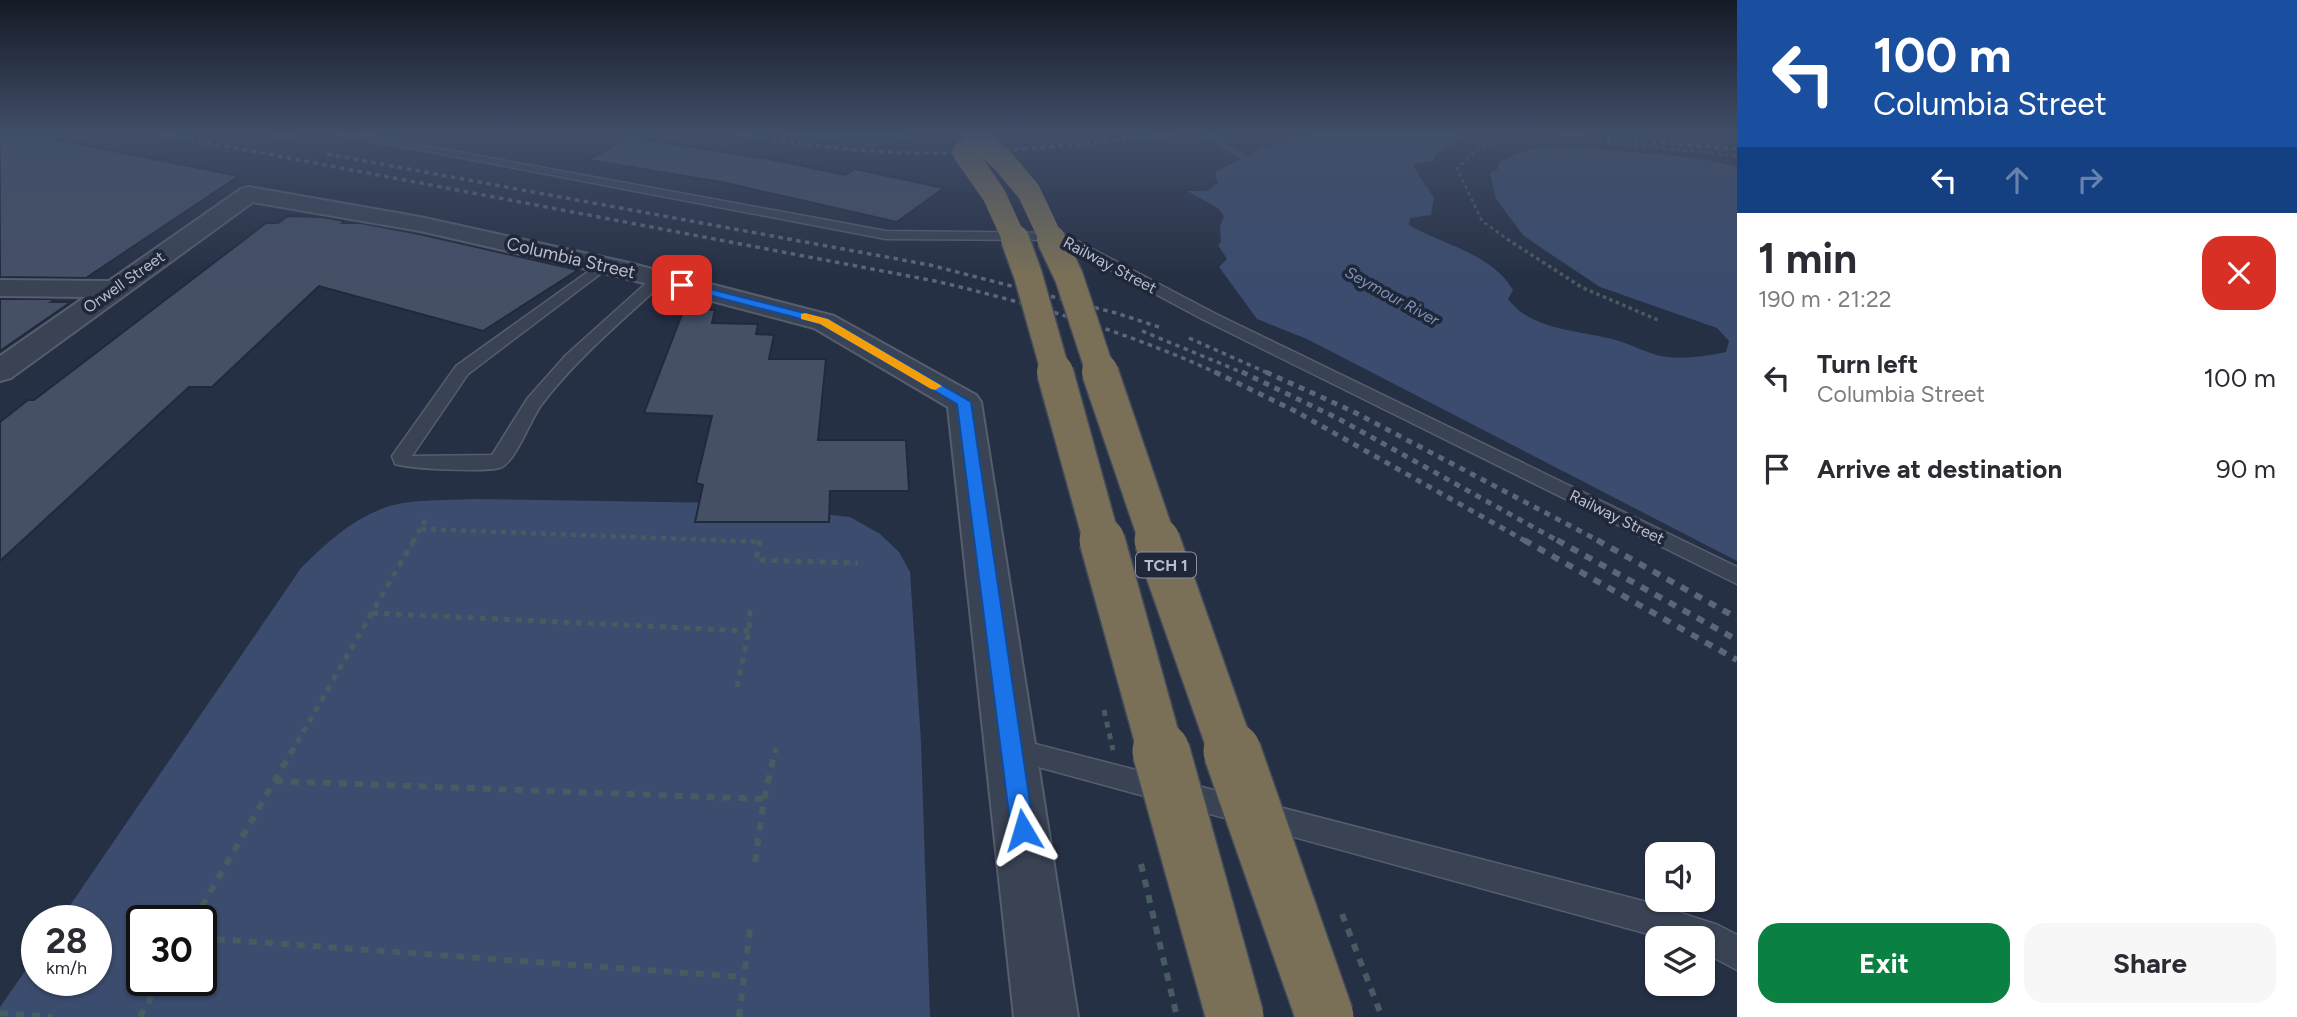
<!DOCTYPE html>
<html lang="en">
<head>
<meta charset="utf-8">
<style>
	body { margin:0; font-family:Figtree,sans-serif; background:#f7f7f7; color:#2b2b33; height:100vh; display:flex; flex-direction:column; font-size:26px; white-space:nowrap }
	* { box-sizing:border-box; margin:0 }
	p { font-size:23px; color:#7c7c81 }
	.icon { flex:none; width:38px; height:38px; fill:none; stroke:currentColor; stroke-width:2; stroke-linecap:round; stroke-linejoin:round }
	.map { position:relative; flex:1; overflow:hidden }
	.drawer { display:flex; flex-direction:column; background:#fff; width:560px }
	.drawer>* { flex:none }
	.top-card { background:#1a4fa0; color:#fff; overflow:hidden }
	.buttons { position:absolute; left:1645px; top:842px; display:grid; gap:14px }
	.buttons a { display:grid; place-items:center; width:70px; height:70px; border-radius:14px; background:#fff; box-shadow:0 2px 5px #0004; font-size:35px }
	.speed { position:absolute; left:21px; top:905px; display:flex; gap:14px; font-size:35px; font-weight:700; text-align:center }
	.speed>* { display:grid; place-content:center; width:91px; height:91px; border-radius:50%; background:#fff; box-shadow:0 2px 5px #0004; line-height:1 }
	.speed small { font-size:18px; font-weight:400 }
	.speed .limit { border:4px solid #111; border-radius:10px; background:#fff; color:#111 }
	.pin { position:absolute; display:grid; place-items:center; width:60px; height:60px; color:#fff; margin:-30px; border-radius:14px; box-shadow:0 4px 10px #0006 }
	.me { position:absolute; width:77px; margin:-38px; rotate:353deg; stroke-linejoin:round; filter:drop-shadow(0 0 5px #0008) }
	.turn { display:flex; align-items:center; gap:24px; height:147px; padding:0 21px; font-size:32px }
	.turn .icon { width:91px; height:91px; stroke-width:2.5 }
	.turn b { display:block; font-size:49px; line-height:60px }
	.lanes { display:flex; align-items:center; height:66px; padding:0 21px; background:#0003; justify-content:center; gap:35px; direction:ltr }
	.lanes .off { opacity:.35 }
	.round { display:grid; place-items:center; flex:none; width:74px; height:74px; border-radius:21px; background:#f7f7f7 }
	.overview { display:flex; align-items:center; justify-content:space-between; height:119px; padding:0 21px }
	h1 { font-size:42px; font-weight:700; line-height:52px }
	.button { display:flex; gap:14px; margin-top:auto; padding:14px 21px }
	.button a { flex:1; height:80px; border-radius:21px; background:#0b8043; color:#fff; font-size:28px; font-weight:700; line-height:80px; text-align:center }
	.button a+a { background:#f7f7f7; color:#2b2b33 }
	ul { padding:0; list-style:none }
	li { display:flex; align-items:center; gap:21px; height:91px; padding:0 21px }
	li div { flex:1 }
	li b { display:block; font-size:26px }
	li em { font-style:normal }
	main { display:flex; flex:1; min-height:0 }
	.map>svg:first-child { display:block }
	.green { fill:#283f45 }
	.water { fill:#3b4c6e; fill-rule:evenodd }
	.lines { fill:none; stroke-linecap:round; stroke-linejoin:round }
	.stream { stroke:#3b4c6e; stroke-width:6 }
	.building { fill:#455067; stroke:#212a3b; stroke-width:2 }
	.lane-casing { stroke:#565e6e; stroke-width:3 }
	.street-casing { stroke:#565e6e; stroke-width:4 }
	.path-far4 { stroke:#465c61; stroke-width:2.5; stroke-dasharray:3.5 3.5; stroke-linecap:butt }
	.path-far3 { stroke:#465c61; stroke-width:3.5; stroke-dasharray:3.5 3.5; stroke-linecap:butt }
	.path-far2 { stroke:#465c61; stroke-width:4.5; stroke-dasharray:5 5; stroke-linecap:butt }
	.path-far1 { stroke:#465c61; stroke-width:5; stroke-dasharray:6 6; stroke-linecap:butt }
	.path { stroke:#465c61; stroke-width:6; stroke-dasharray:8 8; stroke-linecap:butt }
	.lane { fill:#3a4354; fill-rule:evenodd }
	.street { fill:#3a4354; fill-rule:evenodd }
	.rail-far2 { stroke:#5c667b; stroke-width:3.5; stroke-dasharray:4.5 4.5; stroke-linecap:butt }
	.rail-far1 { stroke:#5c667b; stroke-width:5; stroke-dasharray:6 6; stroke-linecap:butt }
	.rail { stroke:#5c667b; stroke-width:6; stroke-dasharray:8 8; stroke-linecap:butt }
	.highway-bridge-far4-casing { stroke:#424b5b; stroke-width:24; stroke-linecap:butt }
	.highway-bridge-far3-casing { stroke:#424b5b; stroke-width:31; stroke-linecap:butt }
	.highway-bridge-far2-casing { stroke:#424b5b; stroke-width:39; stroke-linecap:butt }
	.highway-bridge-far1-casing { stroke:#424b5b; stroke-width:48; stroke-linecap:butt }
	.highway-bridge-casing { stroke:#424b5b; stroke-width:60; stroke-linecap:butt }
	.path-bridge-far1 { stroke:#465c61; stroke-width:5; stroke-dasharray:6 6; stroke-linecap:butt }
	.path-bridge { stroke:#465c61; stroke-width:6; stroke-dasharray:8 8; stroke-linecap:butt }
	.highway-bridge-far4 { stroke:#7a7057; stroke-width:23 }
	.highway-bridge-far3 { stroke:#7a7057; stroke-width:28 }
	.highway-bridge-far2 { stroke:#7a7057; stroke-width:36 }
	.highway-bridge-far1 { stroke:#7a7057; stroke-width:45 }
	.highway-bridge { stroke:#7a7057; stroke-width:57 }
	.route { fill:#1a73e8; stroke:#114b97; stroke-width:2 }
	.slow { fill:#f59e0b }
	.labels { text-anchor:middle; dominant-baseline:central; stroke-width:7; stroke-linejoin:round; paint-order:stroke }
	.far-street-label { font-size:16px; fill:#b8becd; stroke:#1f2739 }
	.far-water-label { font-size:16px; font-style:italic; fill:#7e91b6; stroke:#1f2739 }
	.shield { fill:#1f2739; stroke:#8a91a1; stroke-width:2 }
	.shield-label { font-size:16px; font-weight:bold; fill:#b8becd }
	.street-label { font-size:18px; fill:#b8becd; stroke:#1f2739 }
</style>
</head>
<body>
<main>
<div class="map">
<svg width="1737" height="1017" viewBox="0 0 1737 1017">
	<rect width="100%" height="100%" fill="#263045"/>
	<path class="green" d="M762 134H911L912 139 873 146Z"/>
	<path class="water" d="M1312 134H1460L1453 145 1435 155 1433 161 1417 163 1413 166 1434 198 1431 215 1410 218 1409 225C1443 245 1491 253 1513 290L1508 299C1532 331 1579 330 1616 340 1633 345 1650 355 1667 357 1688 359 1706 356 1726 352L1729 341 1717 328 1600 287 1537 245 1523 235 1496 199 1490 173 1498 169 1499 163C1508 157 1522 151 1533 149 1559 144 1589 148 1614 151 1655 154 1698 156 1737 167V561L1307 339 1257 319 1219 267 1227 259 1218 245 1221 242 1220 226 1224 216 1218 208 1187 191H1207L1218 183 1215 174 1217 171 1263 147Z
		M474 499 722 503 850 517 880 534 899 552 910 572 921 742 930 1017H0V1007L37 954V980H96V920H60L301 568C325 544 349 522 381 509 409 498 444 501 474 499ZM142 920H201V980H142Z"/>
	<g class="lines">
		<path class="stream" d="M1207 135 1243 157"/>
	</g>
	<path class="building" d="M0 134H28L239 176 86 278 0 277Z
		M630 137 769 159 845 175 855 169 944 188 897 222 726 183 588 160Z
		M288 216 323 217 344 221 342 223H361L419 234 578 270 483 331 319 286 212 387H189L0 561V422L28 400H34L266 223H278Z
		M0 299H55L51 302H71L0 351Z
		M684 309 715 310 712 323 758 324 756 334 774 335 769 359H826L818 440H906L909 491H830L829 522H695L703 485 696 483 712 416 644 413Z"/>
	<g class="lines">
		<defs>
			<path id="lane" d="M271 134H296C291 139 276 139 271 134Z
				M337 134H361L886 231 1062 233 1216 314 1737 567V584L1204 320 1054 240 886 239Z
				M603 261 608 262 610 265 608 268 468 374 412 456 492 455 527 399 566 355 654 276H664L666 279 664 282C622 321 577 358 542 404 531 418 517 459 502 467 488 473 411 469 395 464L392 456 456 366Z
				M1012 738 1647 902 1718 925 1737 935V970L1703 952V938H1663L1002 757 998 749 1002 741Z"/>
			<path id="street" d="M249 187 420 217 625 262 834 316 976 395 981 402 1078 1017H1014L948 407 814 328 621 277 420 231 253 202 11 378 0 381V356L85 297 0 296V280L109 281 241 189Z"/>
		</defs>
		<use href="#lane" class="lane-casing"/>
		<use href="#street" class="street-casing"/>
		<path class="path-far4" d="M1510 241 1482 221 1457 168 1482 146 1502 141 1602 142 1737 156"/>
		<path class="path-far3" d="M1507 239 1583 288 1658 320"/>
		<path class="path-far2" d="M421 529 761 542
			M413 542 427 517"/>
		<path class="path-far1" d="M760 540 756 560 858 563
			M372 613 749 631
			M737 687 749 631 750 608
			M291 753 414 540
			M775 753 776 748"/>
		<path class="path" d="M275 781 764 799
			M755 862 764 799 775 751
			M194 920 292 751
			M201 938 743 977
			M0 1013 52 1017
			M140 1017 161 980
			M739 1017 750 929"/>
		<use href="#lane" class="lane"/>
		<use href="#street" class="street"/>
		<path class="rail-far2" d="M163 134 935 281C1033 304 1128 332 1219 374
			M736 134C800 144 864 153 928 153 1011 153 1093 142 1175 134
			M1562 134 1737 149
			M327 154 930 265 1116 313 1159 327
			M1142 331 1246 374
			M1189 338 1270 374"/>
		<path class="rail-far1" d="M1215 372 1295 411 1527 542
			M1242 372 1339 419 1560 542
			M1266 372 1352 411 1601 542"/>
		<path class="rail" d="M1524 540 1737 660
			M1557 540 1737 640
			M1597 540 1737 618"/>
		<defs>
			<path id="highway-bridge-far4" d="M973 134 1003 161 1029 192 1052 241
				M964 152 994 195 1015 241"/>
			<path id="highway-bridge-far3" d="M1015 239 1028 275 1056 374
				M1051 239 1069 277 1101 374"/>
			<path id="highway-bridge-far2" d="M1055 372 1102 542
				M1100 372 1158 542"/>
			<path id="highway-bridge-far1" d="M1102 540 1161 753
				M1157 540 1232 753"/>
			<path id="highway-bridge" d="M1161 751 1235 1017
				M1232 751 1325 1017"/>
		</defs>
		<use href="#highway-bridge-far4" class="highway-bridge-far4-casing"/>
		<use href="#highway-bridge-far3" class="highway-bridge-far3-casing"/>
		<use href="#highway-bridge-far2" class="highway-bridge-far2-casing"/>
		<use href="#highway-bridge-far1" class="highway-bridge-far1-casing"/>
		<use href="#highway-bridge" class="highway-bridge-casing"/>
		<path class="path-bridge-far1" d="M1104 710 1113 750"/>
		<path class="path-bridge" d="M1141 864 1177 1017
			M1342 914 1382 1017"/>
		<use href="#highway-bridge-far4" class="highway-bridge-far4"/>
		<use href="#highway-bridge-far3" class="highway-bridge-far3"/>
		<use href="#highway-bridge-far2" class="highway-bridge-far2"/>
		<use href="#highway-bridge-far1" class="highway-bridge-far1"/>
		<use href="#highway-bridge" class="highway-bridge"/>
	</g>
	<linearGradient id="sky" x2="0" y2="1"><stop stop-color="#151a26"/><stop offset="0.48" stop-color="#414e68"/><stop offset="1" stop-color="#414e68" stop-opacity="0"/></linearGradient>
	<rect width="1737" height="277" fill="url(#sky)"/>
	<path class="route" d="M682 282 828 319 971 402 1034 830 1030 837 1023 840 1015 837 1011 830 957 404 820 324 678 287V283Z"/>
	<path class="slow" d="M805 313 828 319 942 386 935 390 931 389 820 324 801 319V314Z"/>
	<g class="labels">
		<g class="far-street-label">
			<text transform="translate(1110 265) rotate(28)">Railway Street</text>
			<text transform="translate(124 282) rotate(-35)">Orwell Street</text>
			<text transform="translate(1617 517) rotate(26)">Railway Street</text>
		</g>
		<g class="far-water-label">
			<text transform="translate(1392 296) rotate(29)">Seymour River</text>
		</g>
		<rect class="shield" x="1136" y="552.5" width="60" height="25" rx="5"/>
		<g class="shield-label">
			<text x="1166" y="565">TCH 1</text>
		</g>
		<g class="street-label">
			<text transform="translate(571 258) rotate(13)">Columbia Street</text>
		</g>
	</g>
</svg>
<div class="buttons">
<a><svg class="icon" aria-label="sound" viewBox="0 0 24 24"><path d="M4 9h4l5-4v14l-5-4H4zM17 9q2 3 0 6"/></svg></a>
<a><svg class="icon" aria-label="layers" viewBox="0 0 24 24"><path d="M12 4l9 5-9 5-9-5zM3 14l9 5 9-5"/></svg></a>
</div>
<div class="speed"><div>28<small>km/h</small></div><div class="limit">30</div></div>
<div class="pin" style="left:682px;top:285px;background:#d93025"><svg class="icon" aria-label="arrive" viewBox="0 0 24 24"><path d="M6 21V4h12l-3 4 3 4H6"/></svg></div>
<svg class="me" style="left:1023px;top:830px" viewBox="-20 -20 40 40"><path d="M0-17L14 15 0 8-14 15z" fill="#1a73e8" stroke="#fff" stroke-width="4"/></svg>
</div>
<section class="drawer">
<div class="top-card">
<div class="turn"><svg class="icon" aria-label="left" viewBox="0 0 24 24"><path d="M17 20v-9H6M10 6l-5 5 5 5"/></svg><div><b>100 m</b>Columbia Street</div></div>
<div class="lanes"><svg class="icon" aria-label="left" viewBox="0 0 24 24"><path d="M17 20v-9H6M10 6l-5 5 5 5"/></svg><svg class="icon off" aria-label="ahead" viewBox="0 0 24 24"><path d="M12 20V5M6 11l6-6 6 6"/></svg><svg class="icon off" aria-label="right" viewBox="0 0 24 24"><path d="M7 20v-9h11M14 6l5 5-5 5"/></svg></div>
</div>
<div class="overview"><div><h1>1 min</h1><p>190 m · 21:22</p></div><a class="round" style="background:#d93025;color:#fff"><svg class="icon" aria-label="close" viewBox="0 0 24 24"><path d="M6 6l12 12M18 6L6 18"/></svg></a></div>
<ul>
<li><svg class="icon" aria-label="left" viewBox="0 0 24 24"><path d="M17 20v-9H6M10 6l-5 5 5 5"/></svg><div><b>Turn left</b><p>Columbia Street</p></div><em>100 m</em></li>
<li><svg class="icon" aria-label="arrive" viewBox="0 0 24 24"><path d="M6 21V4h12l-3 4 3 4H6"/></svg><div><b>Arrive at destination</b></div><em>90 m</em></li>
</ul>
<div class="button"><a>Exit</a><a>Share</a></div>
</section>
</main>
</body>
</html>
